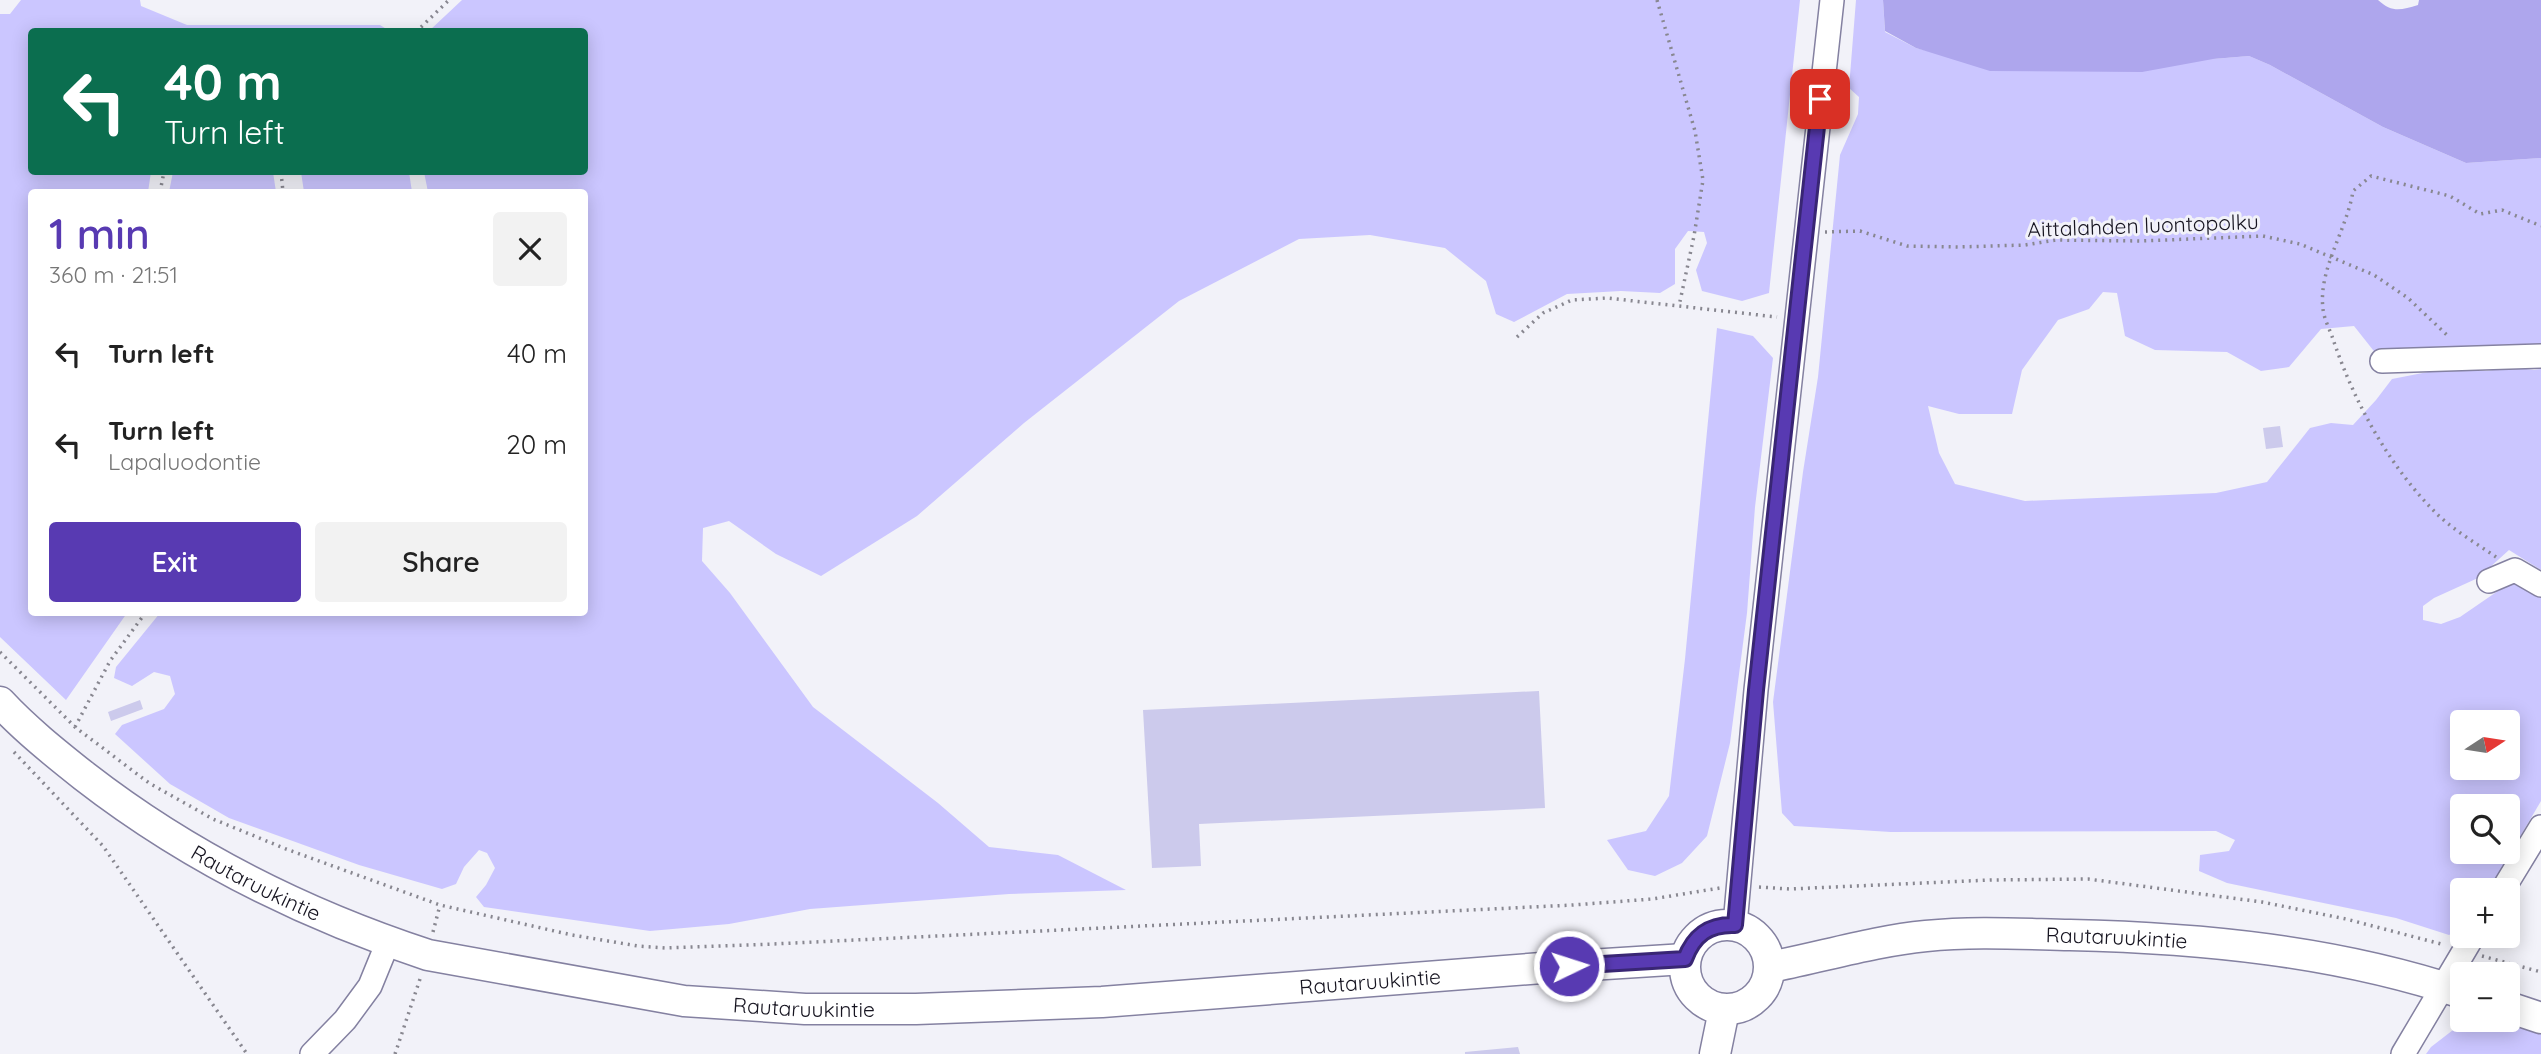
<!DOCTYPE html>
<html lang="en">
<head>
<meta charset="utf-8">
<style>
	body { margin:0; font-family:Quicksand,sans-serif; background:#f2f2f2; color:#222; height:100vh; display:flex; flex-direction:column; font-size:26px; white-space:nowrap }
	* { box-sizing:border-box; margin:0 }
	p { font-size:23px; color:#767676 }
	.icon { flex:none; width:38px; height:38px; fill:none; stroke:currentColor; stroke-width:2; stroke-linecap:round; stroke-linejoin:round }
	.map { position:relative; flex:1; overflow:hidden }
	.drawer { position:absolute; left:28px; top:189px; width:560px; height:427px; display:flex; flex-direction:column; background:#fff; border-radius:7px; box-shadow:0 4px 18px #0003 }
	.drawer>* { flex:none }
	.guide { position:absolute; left:28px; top:28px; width:560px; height:147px; border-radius:7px; box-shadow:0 4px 18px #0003; background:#0b6e4f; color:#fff; overflow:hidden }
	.needle { width:46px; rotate:78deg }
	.tools { position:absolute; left:2450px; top:710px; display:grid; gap:14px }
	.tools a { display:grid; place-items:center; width:70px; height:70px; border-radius:7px; background:#fff; box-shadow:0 4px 18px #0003; font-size:35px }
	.pin { position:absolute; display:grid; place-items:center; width:60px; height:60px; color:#fff; margin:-30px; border-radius:14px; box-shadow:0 4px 10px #0006 }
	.me { position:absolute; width:77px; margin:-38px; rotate:86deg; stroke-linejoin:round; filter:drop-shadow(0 0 5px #0008) }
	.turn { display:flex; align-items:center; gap:24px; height:147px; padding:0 21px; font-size:32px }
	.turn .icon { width:91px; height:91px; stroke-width:2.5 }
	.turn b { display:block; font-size:49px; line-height:60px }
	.round { display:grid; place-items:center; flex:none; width:74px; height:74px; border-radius:7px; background:#f2f2f2 }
	.overview { display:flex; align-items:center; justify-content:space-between; height:119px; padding:0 21px }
	h1 { font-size:42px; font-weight:600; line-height:52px; color:#583ab2 }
	.action { display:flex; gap:14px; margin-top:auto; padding:14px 21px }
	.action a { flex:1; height:80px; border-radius:7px; background:#583ab2; color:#fff; font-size:28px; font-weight:600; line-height:80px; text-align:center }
	.action a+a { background:#f2f2f2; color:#222 }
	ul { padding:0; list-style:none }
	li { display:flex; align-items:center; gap:21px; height:91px; padding:0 21px }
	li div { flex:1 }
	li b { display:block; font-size:26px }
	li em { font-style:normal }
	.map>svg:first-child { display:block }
	.green { fill:#cbc6ff; fill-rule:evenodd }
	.water { fill:#aea6ed }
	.building { fill:#cccaec }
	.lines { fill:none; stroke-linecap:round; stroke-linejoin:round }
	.minor-casing { stroke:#8481a1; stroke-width:26 }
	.major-casing { stroke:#8481a1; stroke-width:33 }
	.path { stroke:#888790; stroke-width:3.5; stroke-dasharray:2 5; stroke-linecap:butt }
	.minor { stroke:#fff; stroke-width:23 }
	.major { stroke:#fff; stroke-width:30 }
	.route-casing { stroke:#392674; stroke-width:18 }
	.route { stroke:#583ab2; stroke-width:12 }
	.labels { text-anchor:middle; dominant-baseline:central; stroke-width:6; stroke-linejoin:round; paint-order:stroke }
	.street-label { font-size:21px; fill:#161420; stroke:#f2f2f9 }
</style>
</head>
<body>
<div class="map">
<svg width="2541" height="1054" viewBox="0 0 2541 1054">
	<rect width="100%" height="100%" fill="#f2f2f9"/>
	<path class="green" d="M21 0H140L141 6 187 25H380L388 30 32 32V172H151L148 192H32V612L127 613 66 700 0 637V14H10Z
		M462 0H1800L1769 293 1742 301 1702 291 1696 270 1707 243 1704 232 1688 231 1675 249V284L1660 293 1621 291 1567 294 1514 322 1496 314 1486 281 1445 248 1370 235 1299 239 1179 301 1024 423 917 516 821 576 776 554 729 521 703 528 702 561 730 593 813 707 938 803 989 847 1058 855 1126 890 1009 894 810 909 729 924 650 931 484 907 476 897 486 885 495 868 487 853 479 850 464 867 456 884 442 889 359 865 229 818 170 784 115 734 122 725 164 709 175 694 170 676 154 672 132 686 114 678 116 667 160 613 584 612V192H428L424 172H584V32L429 31Z
		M1856 0H1883L1885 32 1916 48 1951 57 2213 59 2249 56 2270 65 2383 127 2466 163 2541 158V352L2377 355 2354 326 2321 329 2289 367 2261 371 2227 352 2155 350 2125 336 2117 293 2103 292 2089 309 2058 320 2022 370 2012 414H1959L1928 406 1939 453 1955 484 2025 501 2216 493 2267 482 2310 428 2331 423 2353 425 2376 400 2392 379 2438 370 2486 371 2512 367 2534 370 2541 369V570L2509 550 2478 578 2434 598 2423 606V620L2441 624 2460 617 2511 582 2541 598V801L2488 891H2462V928L2449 935 2396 918 2227 883 2199 871 2200 855 2229 851 2235 840 2216 831 1891 832 1794 826 1782 813 1773 702 1803 472 1818 377 1840 155 1858 114 1859 97 1849 88ZM2462 723H2508V768H2462ZM2462 807H2508V852H2462Z
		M173 172H273L276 192H169Z
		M301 172H409L412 192H304Z
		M1717 328 1753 336 1773 358 1755 507 1747 613 1730 743 1707 836 1682 863 1655 876 1628 870 1607 840 1646 831 1669 796 1685 659Z
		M2466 1020H2508L2541 1033V1054H2426L2431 1047Z"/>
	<path class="water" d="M1883 0H2378C2392 13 2401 10 2418 5L2419 0H2541V158L2466 163 2383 127 2270 65 2249 56 2213 59 2142 72 1990 71 1916 48 1885 31Z"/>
	<path class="building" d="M2280 426 2283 447 2266 449 2263 428Z
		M1539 691 1545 808 1199 824 1201 866 1152 868 1143 710Z
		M140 700 143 709 111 721 108 712Z
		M1518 1047 1520 1054H1465V1052Z"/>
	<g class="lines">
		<defs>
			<path id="minor" d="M2382 361 2541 356
				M2489 581 2515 570 2541 585
				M2502 891 2541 827
				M1735 925 1756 690 1832 0
				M312 1054 345 1020 370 986 388 942
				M2403 1054 2473 936"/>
			<g id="major">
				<path id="s1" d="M0 702C25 729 55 753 84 776 187 856 303 914 428 955L684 1001 805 1009H916L1102 1002 1542 968 1685 959"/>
				<circle cx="1727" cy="967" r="42"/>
				<path id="s2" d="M1770 967C1822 957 1874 941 1926 936 1974 931 2022 934 2070 935 2202 938 2336 951 2462 993"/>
				<path d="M2508 1007 2541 1018"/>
				<path d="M1715 1054 1724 1010"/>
			</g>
		</defs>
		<use href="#minor" class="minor-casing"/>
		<use href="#major" class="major-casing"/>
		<path class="path" d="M1657 0 1695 131 1703 180 1694 236 1679 306
			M416 32 449 0
			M281 172 283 192
			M160 192 164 172
			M1825 232 1860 231 1907 246 1958 247 2025 245 2056 240 2141 241 2263 236 2300 244 2374 275 2408 298 2449 337
			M1517 337 1543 313 1572 300 1607 298 1777 317
			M2496 557C2476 543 2453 530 2436 513 2389 466 2354 402 2333 339 2330 330 2324 319 2323 309 2318 269 2347 230 2353 191L2371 176 2450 196 2480 214 2502 210 2541 226
			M0 652 75 727 149 783 213 819 286 849 440 905 572 935 638 946 666 948 773 944 1573 905 1652 899 1720 888
			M75 727 110 661 146 612
			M14 752 103 846 247 1054
			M1759 887 1789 889 1990 880 2088 879 2262 902 2346 919 2445 945
			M433 932 440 905
			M2482 956 2541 972
			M395 1054 421 976"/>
		<use href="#minor" class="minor"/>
		<use href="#major" class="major"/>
	</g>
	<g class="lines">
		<defs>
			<path id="route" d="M1569 966 1685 959C1694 935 1709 924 1735 925L1756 690 1820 99"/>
		</defs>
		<use href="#route" class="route-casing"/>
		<use href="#route" class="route"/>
	</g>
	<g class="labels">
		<g class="street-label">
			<text transform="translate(2143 225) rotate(-2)">Aittalahden luontopolku</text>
			<text stroke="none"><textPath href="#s1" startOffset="315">Rautaruukintie</textPath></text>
			<text stroke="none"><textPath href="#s2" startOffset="350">Rautaruukintie</textPath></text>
			<text stroke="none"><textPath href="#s1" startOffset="1449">Rautaruukintie</textPath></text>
			<text stroke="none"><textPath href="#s1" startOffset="882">Rautaruukintie</textPath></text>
		</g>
	</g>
</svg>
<div class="tools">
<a><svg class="needle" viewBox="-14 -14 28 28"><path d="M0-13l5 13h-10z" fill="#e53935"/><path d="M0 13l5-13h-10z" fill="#767676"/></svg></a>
<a><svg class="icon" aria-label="search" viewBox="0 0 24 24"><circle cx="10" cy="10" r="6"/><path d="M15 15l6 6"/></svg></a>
<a>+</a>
<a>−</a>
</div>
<div class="pin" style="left:1820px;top:99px;background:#d93025"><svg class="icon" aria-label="arrive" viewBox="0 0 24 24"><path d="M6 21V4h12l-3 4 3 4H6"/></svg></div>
<svg class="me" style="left:1569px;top:966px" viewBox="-20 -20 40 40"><circle r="17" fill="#583ab2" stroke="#fff" stroke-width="3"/><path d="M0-11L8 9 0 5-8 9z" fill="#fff"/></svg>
<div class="guide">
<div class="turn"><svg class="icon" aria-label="left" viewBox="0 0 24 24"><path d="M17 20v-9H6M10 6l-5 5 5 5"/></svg><div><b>40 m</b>Turn left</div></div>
</div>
<section class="drawer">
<div class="overview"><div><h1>1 min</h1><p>360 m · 21:51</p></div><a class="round"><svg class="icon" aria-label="close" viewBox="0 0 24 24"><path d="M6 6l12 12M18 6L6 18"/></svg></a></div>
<ul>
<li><svg class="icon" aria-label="left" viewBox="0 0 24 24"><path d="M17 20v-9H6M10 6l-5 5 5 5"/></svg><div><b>Turn left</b></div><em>40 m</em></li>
<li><svg class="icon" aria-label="left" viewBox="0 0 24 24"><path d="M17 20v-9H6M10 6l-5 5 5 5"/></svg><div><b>Turn left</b><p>Lapaluodontie</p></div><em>20 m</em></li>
</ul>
<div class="action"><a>Exit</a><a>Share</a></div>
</section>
</div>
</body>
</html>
